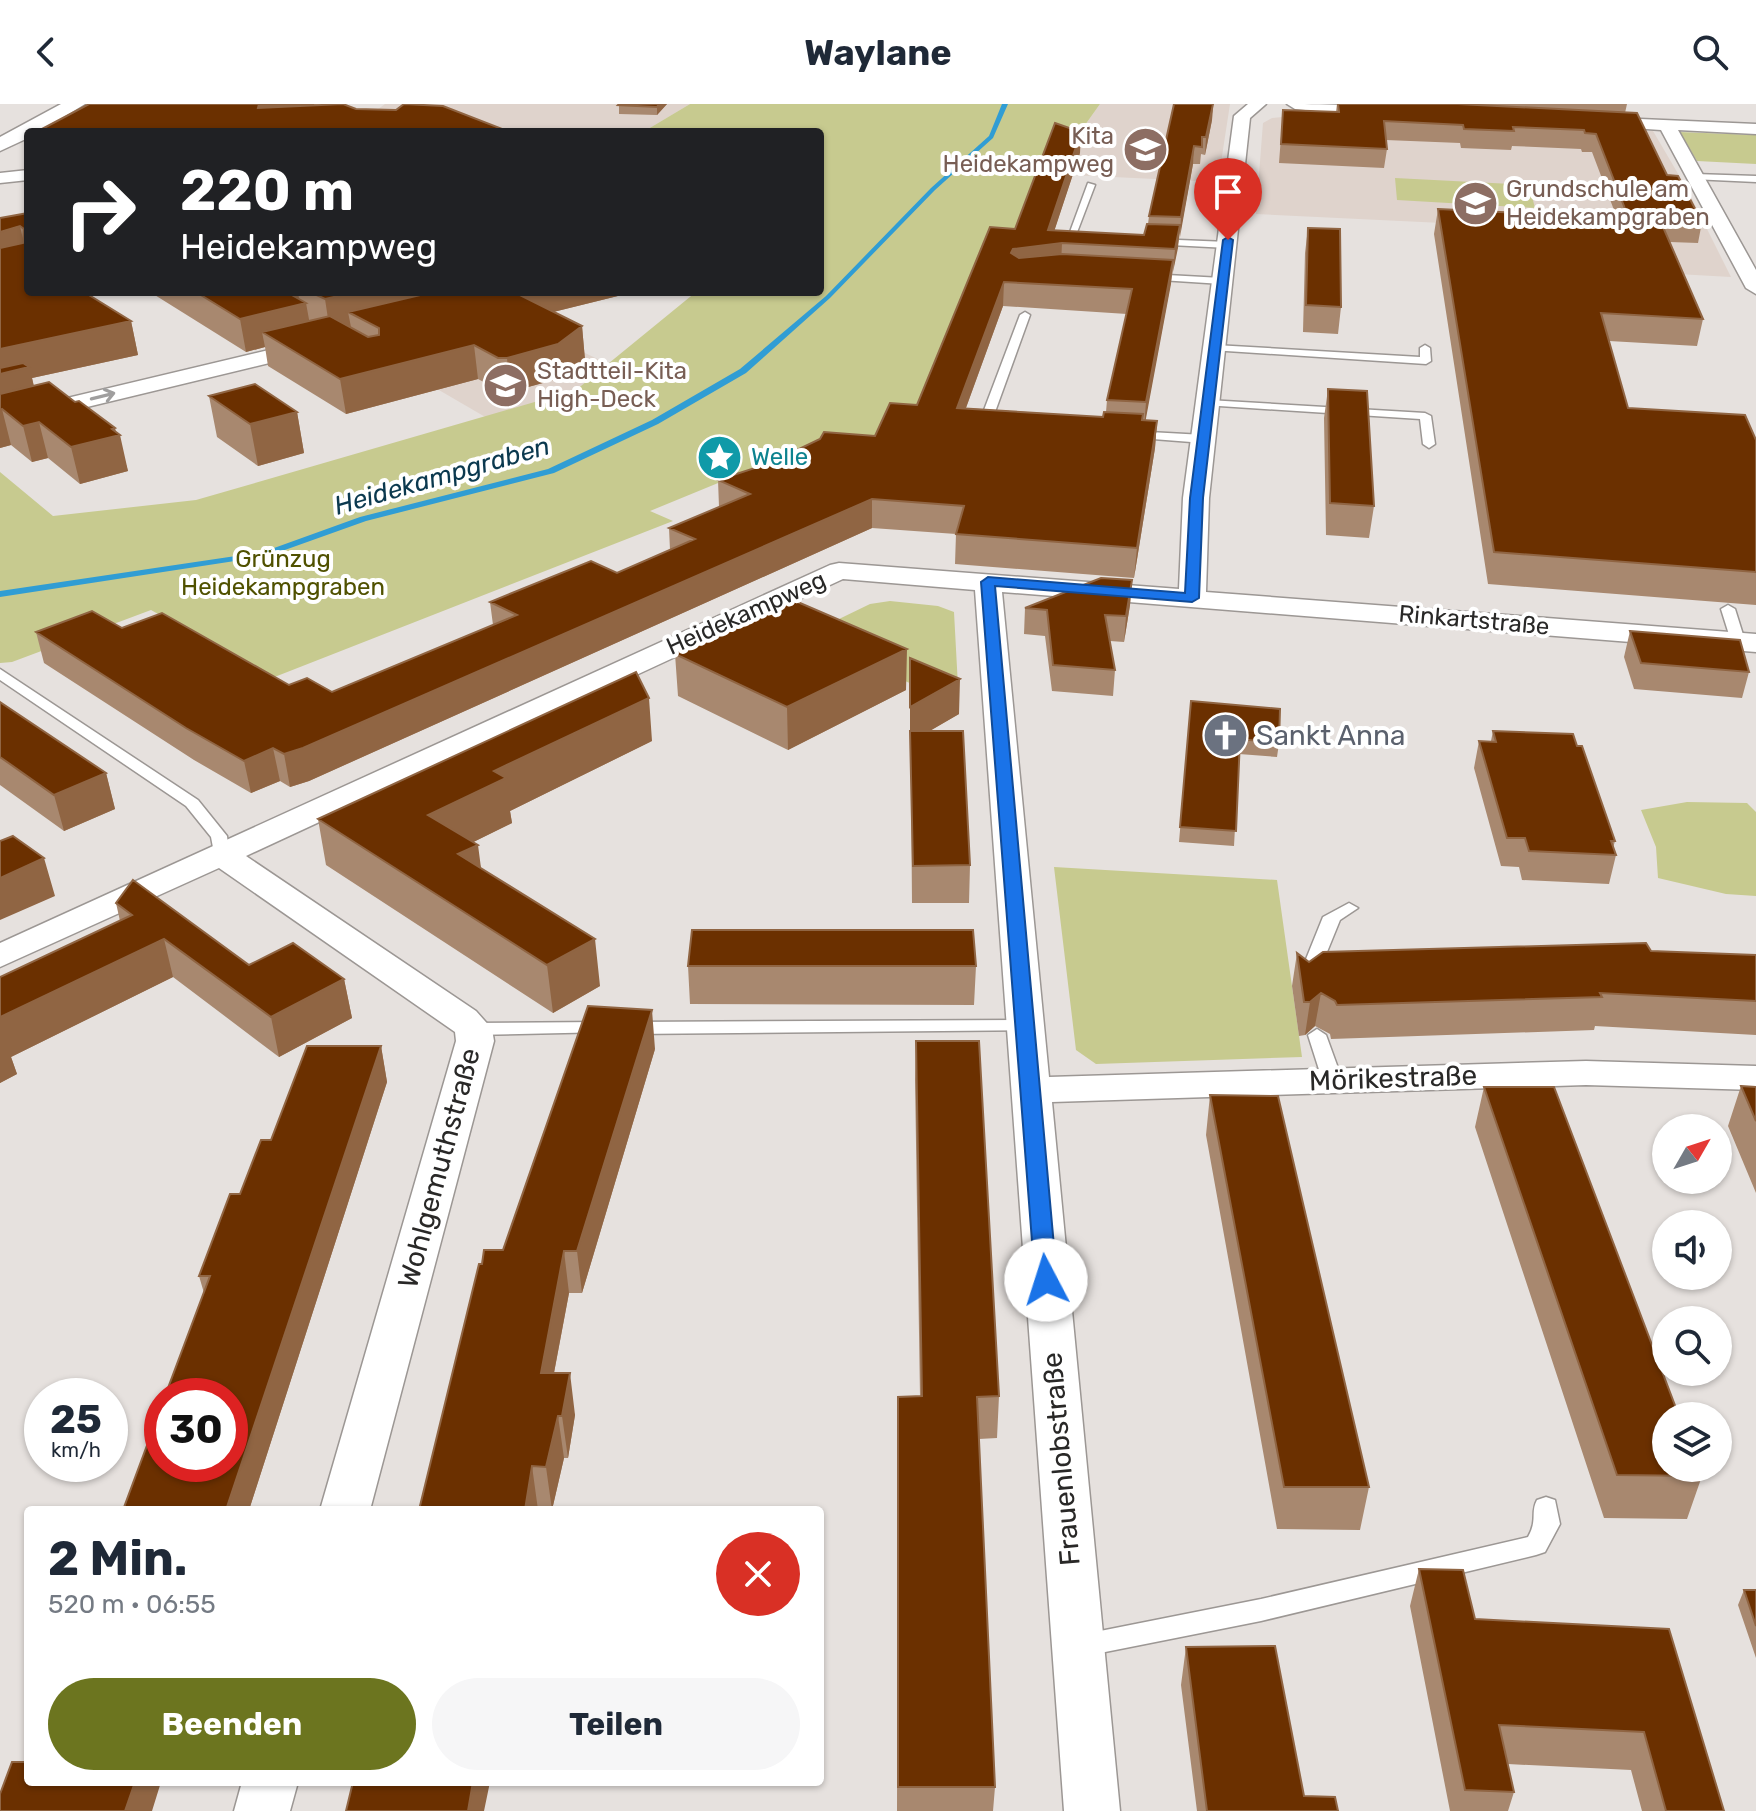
<!DOCTYPE html>
<html lang="de">
<head>
<meta charset="utf-8">
<style>
	body { margin:0; font-family:Rubik,sans-serif; background:#f6f6f7; color:#1f2937; height:100vh; display:flex; flex-direction:column; font-size:30px; white-space:nowrap }
	* { box-sizing:border-box; margin:0 }
	p { font-size:26px; color:#747a83 }
	.icon { flex:none; width:44px; height:44px; fill:none; stroke:currentColor; stroke-width:2; stroke-linecap:round; stroke-linejoin:round }
	.map { position:relative; flex:1; overflow:hidden }
	.panel { position:absolute; left:24px; top:1402px; width:800px; height:280px; display:flex; flex-direction:column; background:#fff; border-radius:8px; box-shadow:0 2px 6px #0004 }
	.panel>* { flex:none }
	.banner { position:absolute; left:24px; top:24px; width:800px; height:168px; border-radius:8px; box-shadow:0 2px 6px #0004; background:#202124; color:#fff; overflow:hidden }
	.needle { width:52px; rotate:51deg }
	.controls { position:absolute; left:1652px; top:1010px; display:grid; gap:16px }
	.controls a { display:grid; place-items:center; width:80px; height:80px; border-radius:50%; background:#fff; box-shadow:0 2px 6px #0004; font-size:40px }
	.speed { position:absolute; left:24px; top:1274px; display:flex; gap:16px; font-size:40px; font-weight:700; text-align:center }
	.speed>* { display:grid; place-content:center; width:104px; height:104px; border-radius:50%; background:#fff; box-shadow:0 2px 6px #0004; line-height:1 }
	.speed small { font-size:20px; font-weight:400 }
	.speed .limit { border:12px solid #d22; background:#fff; color:#111 }
	.pin { position:absolute; display:grid; place-items:center; width:68px; height:68px; color:#fff; margin:-82px -34px; border-radius:50% 50% 50% 0; rotate:-45deg; box-shadow:0 0 8px #0007 }
	.pin .icon { rotate:45deg }
	.me { position:absolute; width:88px; margin:-44px; rotate:355deg; stroke-linejoin:round; filter:drop-shadow(0 0 6px #0008) }
	.turn { display:flex; align-items:center; gap:28px; height:168px; padding:0 24px; font-size:36px }
	.turn .icon { width:104px; height:104px; stroke-width:2.5 }
	.turn b { display:block; font-size:56px; line-height:68px }
	.round { display:grid; place-items:center; flex:none; width:84px; height:84px; border-radius:42px; background:#f6f6f7 }
	.headline { display:flex; align-items:center; justify-content:space-between; height:136px; padding:0 24px }
	h1 { font-size:48px; font-weight:700; line-height:60px }
	.button { display:flex; gap:16px; margin-top:auto; padding:16px 24px }
	.button a { flex:1; height:92px; border-radius:48px; background:#6c751f; color:#fff; font-size:32px; font-weight:700; line-height:92px; text-align:center }
	.button a+a { background:#f6f6f7; color:#1f2937 }
	header { display:flex; justify-content:space-between; align-items:center; height:104px; padding:0 24px; background:#fff; font-size:36px; font-weight:700 }
	.map>svg:first-child { display:block }
	.built { fill:#dfd3cc }
	.green { fill:#c7ca8f }
	.lines { fill:none; stroke-linecap:round; stroke-linejoin:round }
	.stream { fill:#309dd4; fill-rule:evenodd }
	.service-casing { stroke:#9c9794; stroke-width:3 }
	.minor-casing { stroke:#9c9794; stroke-width:3 }
	.secondary-casing { stroke:#9c9794; stroke-width:3 }
	.service { fill:#fff; fill-rule:evenodd }
	.minor { fill:#fff; fill-rule:evenodd }
	.secondary { fill:#fff; fill-rule:evenodd }
	.wall { fill:#a8886f; fill-rule:evenodd }
	.shaded-wall { fill:#906543 }
	.building { fill:#6b3000; stroke:#906543; stroke-width:2 }
	.oneway { stroke:#9f9e9e }
	.route { fill:#1a73e8; stroke:#114b97; stroke-width:2 }
	.labels { text-anchor:middle; dominant-baseline:central; stroke-width:8; stroke-linejoin:round; paint-order:stroke }
	.far-education-label { font-size:24px; fill:#785e54; stroke:#fff; text-anchor:start }
	.far-culture-label { font-size:24px; fill:#0d838f; stroke:#fff; text-anchor:start }
	.far-park-label { font-size:24px; fill:#505100; stroke:#fff }
	.far-street-label { font-size:24px; fill:#292827; stroke:#fff }
	.far-water-label { font-size:26px; font-style:italic; fill:#0b394f; stroke:#fff }
	.worship-label { font-size:28px; fill:#5b616d; stroke:#fff; text-anchor:start }
	.street-label { font-size:28px; fill:#292827; stroke:#fff }
</style>
</head>
<body>
<header><svg class="icon" aria-label="back" viewBox="0 0 24 24"><path d="M15 5l-7 7 7 7"/></svg>Waylane<svg class="icon" aria-label="search" viewBox="0 0 24 24"><circle cx="10" cy="10" r="6"/><path d="M15 15l6 6"/></svg></header>
<div class="map">
<svg width="1756" height="1707" viewBox="0 0 1756 1707">
	<rect width="100%" height="100%" fill="#e6e1de"/>
	<path class="built" d="M385 0H690L643 28H508L370 11Z
		M1100 0H1230L1218 78 1050 70Z
		M1303 11 1653 27 1687 85 1731 173 1623 167 1607 127 1256 110 1263 19 1272 14Z
		M562 238 608 260 576 286 487 314 420 275Z"/>
	<path class="green" d="M690 0H1100L1050 70 924 311 882 344 723 377 650 407 673 417 272 574 151 506 12 558 0 559V368L53 412 196 396 576 286 696 188H820V28H643Z
		M1679 28 1756 31V60L1697 57Z
		M1395 74 1529 81 1535 104 1397 96Z
		M890 497 938 502 954 508 959 601 804 532 870 500Z
		M1687 698 1747 699 1756 708V792L1726 790 1658 774 1656 743 1641 706Z
		M1054 763 1277 776 1302 953 1096 960 1076 946Z"/>
	<g class="lines">
		<path class="stream" d="M1002 0H1008L993 34 935 86 830 194 746 269 658 320 554 369 366 417 268 452 0 493V487L263 448 360 413 548 365 652 316 740 265 826 192 931 84 989 32Z"/>
		<defs>
			<path id="service" d="M1695 70 1756 72V78L1692 75Z
				M1088 79 1095 81 1076 131 1090 134 1085 137 1067 136Z
				M1154 135 1228 138 1233 141 1228 144 1151 140V136Z
				M1149 170 1222 174 1227 177 1222 180 1145 175 1144 173Z
				M1025 208 1030 211 991 319 996 322 990 326 980 324 978 322 1020 211Z
				M1215 241 1420 253V244L1425 241 1430 244 1431 257 1426 260 1211 246V242Z
				M1208 296 1425 309 1431 312 1435 340 1429 344 1423 340 1420 315 1204 301V297Z
				M1131 327 1204 331 1210 335 1204 339 1127 333 1125 331Z
				M1728 501 1735 505 1745 537 1743 540 1738 541 1731 537 1721 505Z
				M0 565 198 696 227 732 229 750 227 754H215L211 733 186 702 0 576Z
				M1349 799 1358 804 1340 816 1316 875 1313 879H1301L1298 875 1323 813Z
				M1024 916 1031 918 1033 922 1031 926 631 930 622 924 631 918Z
				M602 918 609 920 611 924 609 928 473 931 464 925 473 919Z
				M1317 925 1326 931 1342 975 1339 979H1325L1322 975 1308 931Z
				M1546 1393 1555 1396 1560 1420 1545 1448 1536 1451 1261 1517 1080 1553 1071 1550 1067 1542 1071 1534 1080 1531 1261 1495 1528 1433C1538 1415 1530 1409 1537 1396Z"/>
			<path id="minor" d="M1248 0H1266L1250 14 1209 394 1206 488 1756 530V548L1002 488 1049 973 1586 957 1756 962V986L1586 981 1052 998 1120 1707H1064L975 486 843 475 246 752 476 907 492 925 494 937 370 1406H320L456 937 455 928 219 764 0 863V839L830 461 839 459 1179 485 1183 394 1234 12Z
				M1287 0C1311 0 1378 0 1395 9L1387 14 1295 5Z
				M1594 13 1756 20V30L1678 26 1756 166V190L1746 184 1661 26 1588 21 1586 18Z
				M28 66V76L0 79V69Z
				M315 235 326 241 323 246 0 324V310Z
				M242 1678H298L290 1707H234Z"/>
			<path id="secondary" d="M61 0H85L39 28H28V34L0 47V33Z"/>
		</defs>
		<use href="#service" class="service-casing"/>
		<use href="#minor" class="minor-casing"/>
		<use href="#secondary" class="secondary-casing"/>
		<use href="#service" class="service"/>
		<use href="#minor" class="minor"/>
		<use href="#secondary" class="secondary"/>
	</g>
	<path class="wall" d="M89 0H314L356 5 510 28H43L42 25Z
		M619 0H667L657 11 619 10Z
		M1213 0 1212 16 1205 51 1201 50 1200 60H1193L1145 316 1157 317 1155 344 1134 474 955 460 956 430 872 424 309 677 290 683 280 677 251 689 194 656 44 559 36 528 122 524 289 581 332 588 493 521 490 498 617 469 670 446 669 424 719 403 718 376 875 332 917 301 1015 125 1080 49 1054 127 1144 131 1148 120 1149 112ZM1003 202 1127 210 1107 296 1106 308 1103 313 966 304Z
		M1337 0H1627L1625 9 1667 71 1702 118 1698 139 1670 138 1703 215 1697 242 1609 237 1628 304 1756 336V501L1488 480 1434 130 1438 105 1617 114 1592 48H1582L1581 45 1512 42 1511 46 1461 44 1460 39 1386 36 1387 45 1384 64 1279 59 1283 6 1336 8Z
		M28 109V188L131 217 138 251 32 274 34 282 116 328 128 367 80 380 48 354 32 358 11 341 0 344V114Z
		M1308 124 1341 203 1338 230 1303 228 1305 149Z
		M150 188H634L553 208 582 222 585 256 561 274 510 288H502L478 275 346 310 268 262 265 243 246 248Z
		M1328 285 1374 402 1369 434 1326 431 1324 314Z
		M209 292 297 308 304 349 258 362 217 333Z
		M1132 476 1130 501 1124 538 1110 537 1115 566 1113 592 1052 587 1045 532 1024 530 1025 504Z
		M1630 527 1749 568 1742 594 1634 585 1624 553Z
		M675 550 906 586 788 646 678 592Z
		M910 554 959 610 929 627 970 761 969 799H912Z
		M1191 597 1279 639 1277 653 1239 650 1234 742 1179 738Z
		M0 598 106 669 115 705 64 727 0 681Z
		M1493 627 1615 737 1613 744 1616 751 1609 780 1522 776 1519 763 1501 762 1474 664 1479 637H1491Z
		M652 637 510 707 512 719 473 738 481 764 600 882 553 909 326 761 318 715Z
		M116 799 249 861 344 875 352 914 279 953 173 873 11 953 17 970 0 979V873L120 817Z
		M1651 847 1756 851V931L1595 922 1594 926 1331 935 1330 930 1315 922 1305 931 1299 932 1292 882 1297 849 1309 858Z
		M688 862H976L974 901 690 900Z
		M916 937 999 1292 997 1334 979 1335 995 1683 993 1707H897L898 1293 920 1292 915 976Z
		M381 942 387 978 249 1406H123L204 1189 199 1172 240 1090 271 1036Z
		M655 945 582 1189H569L554 1269 575 1311 568 1354H564L552 1406H419L482 1160 503 1146Z
		M1741 982 1756 983V1089L1728 1022Z
		M1484 983 1702 1372 1687 1415 1604 1414 1475 1023Z
		M1210 991 1369 1383 1360 1426 1277 1425 1206 1031Z
		M1419 1465 1475 1515 1669 1525 1724 1707H1642L1631 1666 1508 1660 1514 1688 1508 1707H1450L1410 1502Z
		M1744 1486H1756V1554L1738 1501Z
		M1186 1543 1304 1692 1338 1707H1197L1181 1581Z"/>
	<path class="shaded-wall" d="M259 0H314L316 13 258 4Z
		M659 0H667L657 11V3Z
		M1213 0 1212 16 1205 51 1206 33Z
		M1081 28 1080 49 1050 140 1062 139 1061 162 1013 169 1011 149 1013 145 1048 126Z
		M1194 42 1193 60 1180 133 1181 113Z
		M1180 121 1178 144 1173 168 1175 145Z
		M20 122 27 153 0 161V128Z
		M1173 156 1171 180 1144 325 1146 298Z
		M1004 178 1003 202 956 331 957 304Z
		M291 188H298L300 201 306 199 312 232 262 228 265 243 246 248 240 215Z
		M356 188H496L348 208 351 223 330 228 325 195Z
		M509 188H634L513 218Z
		M131 217 138 251 32 274 37 298 2 305 11 341 0 344V245Z
		M582 222 585 256 561 274 510 288 507 254Z
		M474 241 478 275 346 310 340 275Z
		M297 308 304 349 258 362 250 320Z
		M1157 317 1155 344 1134 474 1137 444Z
		M39 318 48 354 32 358 23 322Z
		M115 324 117 332 120 331 128 367 80 380 71 343Z
		M872 395V424L309 677 290 683 284 650Z
		M1132 476 1130 501 1124 538 1126 512Z
		M907 545 906 586 788 646 787 603Z
		M960 575 959 610 911 638 910 627V638V603Z
		M649 594 652 637 510 707 512 719 435 757 428 711 494 667Z
		M273 644 280 677 251 689 244 657Z
		M106 669 115 705 64 727 54 691Z
		M478 741 484 787 458 750Z
		M44 754 55 792 0 816V774Z
		M164 835 173 873 11 953 17 970 0 979V913Z
		M595 835 600 882 553 909 547 861Z
		M344 875 352 914 279 953 271 913Z
		M1321 889 1315 922 1305 931 1310 898Z
		M652 906 655 945 582 1189 577 1147Z
		M381 942 387 978 249 1406H226Z
		M564 1147 569 1189 546 1311 541 1269Z
		M570 1269 575 1311 568 1354 562 1312Z
		M558 1312 564 1354 552 1406 546 1363Z
		M532 1362 538 1406H525Z
		M135 1678H161L152 1707H125Z
		M473 1678H490L484 1707H468Z"/>
	<path class="building" d="M89 0H259L258 4 343 0 356 5 396 6 404 0 443 2 510 28H112L42 25Z
		M619 0H659L657 3 618 1Z
		M1174 0H1213L1206 33H1202V43L1194 42 1181 113 1149 112Z
		M1338 0H1458L1637 9 1667 71 1678 72 1702 118 1629 115 1596 30 1585 29 1584 26 1513 23 1514 27 1464 25 1463 21 1384 17 1387 45 1281 40 1283 6 1339 8Z
		M1055 19 1081 28 1048 126 1144 131 1147 120 1180 121 1175 145 1062 139 1013 145 1011 149 1019 154 1062 150 1173 156 1146 298 1107 296 1132 185 1004 178 957 304 1103 313 1104 308 1143 310 1142 316 1157 317 1137 444 956 430 964 402 872 395 303 644 284 650 273 644 244 657 186 624 36 528 92 507 122 524 162 509 289 581 307 574 332 588 517 511 490 498 591 457 617 469 695 435 669 424 750 390 718 376 770 359 820 335 824 328 875 332 890 299 917 301 990 123 1015 125Z
		M1438 105 1660 116 1703 215 1601 209 1628 304 1745 311 1756 336V468L1494 448Z
		M28 109V188H84L131 217 0 245V144L23 139 24 125 20 122 0 128V114Z
		M1308 124 1340 125 1341 203 1306 201Z
		M196 188H291L292 191 306 199 240 215Z
		M310 188H356L325 195Z
		M433 188H514L582 222 558 240 507 254H498L474 241 340 275 262 228 330 212 368 233 379 231V224L348 208Z
		M23 259 29 263 0 270V264Z
		M49 278 75 298 79 297 115 324 112 325 120 331 71 343 39 318 23 322 2 305 0 306V290Z
		M255 280 297 308 250 320 209 292Z
		M1328 285 1367 287 1374 402 1330 399Z
		M1101 474 1132 476 1126 512 1105 511 1115 566 1053 561 1047 506 1025 504Z
		M793 496 907 545 787 603 675 550Z
		M1630 527 1740 536 1749 568 1641 559Z
		M910 554 960 575 910 603Z
		M636 568 649 594 494 667 506 674 428 711 478 741 458 750 595 835 547 861 318 715Z
		M1191 597 1280 605 1279 639 1240 635 1236 727 1180 723Z
		M0 598 106 669 54 691 0 653Z
		M910 627H963L970 761 913 762Z
		M1493 627 1573 630 1577 642H1582L1615 737H1611L1616 751 1529 747 1525 734H1507L1479 637 1496 638Z
		M13 732 44 754 0 774V737Z
		M133 776 249 861 293 839 344 875 271 913 164 835 0 913V873L132 811 116 799Z
		M692 826H973L976 862H688Z
		M1646 839 1651 847 1756 851V897L1600 889 1602 893 1337 901 1335 897 1321 889 1310 898H1304L1297 849 1309 858 1323 848Z
		M588 902 652 906 577 1147H564L541 1269H570L562 1312H558L546 1363 532 1362 525 1406H419L479 1160H482L484 1146H503Z
		M916 937H979L999 1292 977 1293 995 1683H898V1293L922 1292Z
		M307 942H381L226 1406H123L162 1301V1360H230V1292H165L210 1172H199L230 1090H240L261 1036H271Z
		M1741 982 1756 983V1017Z
		M1484 983H1554L1679 1312H1666V1364H1698L1702 1372 1617 1371Z
		M1210 991 1278 992 1369 1383H1284Z
		M1419 1465 1463 1466 1475 1515 1669 1525 1724 1707H1666L1644 1628 1499 1621 1514 1688 1465 1686Z
		M1744 1486H1756V1522Z
		M1275 1542 1304 1692 1335 1693 1338 1707H1207L1186 1543Z
		M28 1655V1678H135L125 1707H0V1690L12 1658H27Z
		M353 1678H473L468 1707H346Z"/>
	<defs><path id="oneway-shaft" d="M-6 0H5M1.5-3L5.5 0L1.5 3" fill="none" stroke-width="1.6" stroke-linecap="round" stroke-linejoin="round" transform="scale(2)"/></defs>
	<use class="oneway" href="#oneway-shaft" transform="translate(103 292) rotate(-14)"/>
	<path class="route" d="M1228 133 1233 136 1203 394 1199 494 1192 498 995 482 1057 1176 1053 1182H1038L1035 1176 981 478 988 473 1185 489 1190 394 1223 136Z"/>
	<defs>
		<symbol id="school-disc" viewBox="-11 -11 22 22"><circle r="9.5" fill="#8d6e63" stroke="#fff"/><path d="M0-5L7-2L0 1L-7-2ZM-4 1L0 2.5L4 1V4Q0 6-4 4Z" fill="#fff"/></symbol>
		<symbol id="sight-disc" viewBox="-11 -11 22 22"><circle r="9.5" fill="#0f9aa8" stroke="#fff"/><path d="M0-6L1.8-2.2L6-1.7L2.9 1.2L3.7 5.4L0 3.3L-3.7 5.4L-2.9 1.2L-6-1.7L-1.8-2.2Z" fill="#fff"/></symbol>
		<symbol id="church-disc" viewBox="-11 -11 22 22"><circle r="9.5" fill="#6b7280" stroke="#fff"/><path d="M-1.2-6h2.4v3.5h3.3v2.4h-3.3V6h-2.4V-.1h-3.3v-2.4h3.3Z" fill="#fff"/></symbol>
	</defs>
	<g fill-rule="evenodd">
		<use href="#school-disc" x="1120" y="20" width="51" height="51"/>
		<use href="#school-disc" x="1450" y="74" width="51" height="51"/>
		<use href="#school-disc" x="480" y="256" width="51" height="51"/>
		<use href="#sight-disc" x="694" y="328" width="51" height="51"/>
		<use href="#church-disc" x="1200" y="606" width="51" height="51"/>
	</g>
	<g class="labels">
		<g class="far-education-label">
			<text x="1114" y="32" text-anchor="end">Kita<tspan x="1114" dy="28">Heidekampweg</tspan></text>
			<text x="1506" y="85">Grundschule am<tspan x="1506" dy="28">Heidekampgraben</tspan></text>
			<text x="537" y="267">Stadtteil-Kita<tspan x="537" dy="28">High-Deck</tspan></text>
		</g>
		<g class="far-culture-label">
			<text x="751" y="353">Welle</text>
		</g>
		<g class="far-park-label">
			<text x="283" y="455">Grünzug<tspan x="283" dy="28">Heidekampgraben</tspan></text>
		</g>
		<g class="far-street-label">
			<text transform="translate(746 509) rotate(-24)">Heidekampweg</text>
			<text transform="translate(1474 516) rotate(5)">Rinkartstraße</text>
		</g>
		<g class="far-water-label">
			<text transform="translate(442 372) rotate(-16)">Heidekampgraben</text>
		</g>
		<g class="worship-label">
			<text x="1256" y="631">Sankt Anna</text>
		</g>
		<g class="street-label">
			<text transform="translate(1393 974) rotate(-2)">Mörikestraße</text>
			<text transform="translate(439 1064) rotate(-75)">Wohlgemuthstraße</text>
			<text transform="translate(1061 1355) rotate(-95)">Frauenlobstraße</text>
		</g>
	</g>
</svg>
<div class="controls">
<a><svg class="needle" viewBox="-14 -14 28 28"><path d="M0-13l5 13h-10z" fill="#e53935"/><path d="M0 13l5-13h-10z" fill="#747a83"/></svg></a>
<a><svg class="icon" aria-label="sound" viewBox="0 0 24 24"><path d="M4 9h4l5-4v14l-5-4H4zM17 9q2 3 0 6"/></svg></a>
<a><svg class="icon" aria-label="search" viewBox="0 0 24 24"><circle cx="10" cy="10" r="6"/><path d="M15 15l6 6"/></svg></a>
<a><svg class="icon" aria-label="layers" viewBox="0 0 24 24"><path d="M12 4l9 5-9 5-9-5zM3 14l9 5 9-5"/></svg></a>
</div>
<div class="speed"><div>25<small>km/h</small></div><div class="limit">30</div></div>
<div class="pin" style="left:1228px;top:136px;background:#d93025"><svg class="icon" aria-label="arrive" viewBox="0 0 24 24"><path d="M6 21V4h12l-3 4 3 4H6"/></svg></div>
<svg class="me" style="left:1046px;top:1176px" viewBox="-20 -20 40 40"><circle r="19" fill="#fff"/><path d="M0-13L10 11 0 6-10 11z" fill="#1a73e8"/></svg>
<div class="banner">
<div class="turn"><svg class="icon" aria-label="right" viewBox="0 0 24 24"><path d="M7 20v-9h11M14 6l5 5-5 5"/></svg><div><b>220 m</b>Heidekampweg</div></div>
</div>
<section class="panel">
<div class="headline"><div><h1>2 Min.</h1><p>520 m · 06:55</p></div><a class="round" style="background:#d93025;color:#fff"><svg class="icon" aria-label="close" viewBox="0 0 24 24"><path d="M6 6l12 12M18 6L6 18"/></svg></a></div>
<div class="button"><a>Beenden</a><a>Teilen</a></div>
</section>
</div>
</body>
</html>
